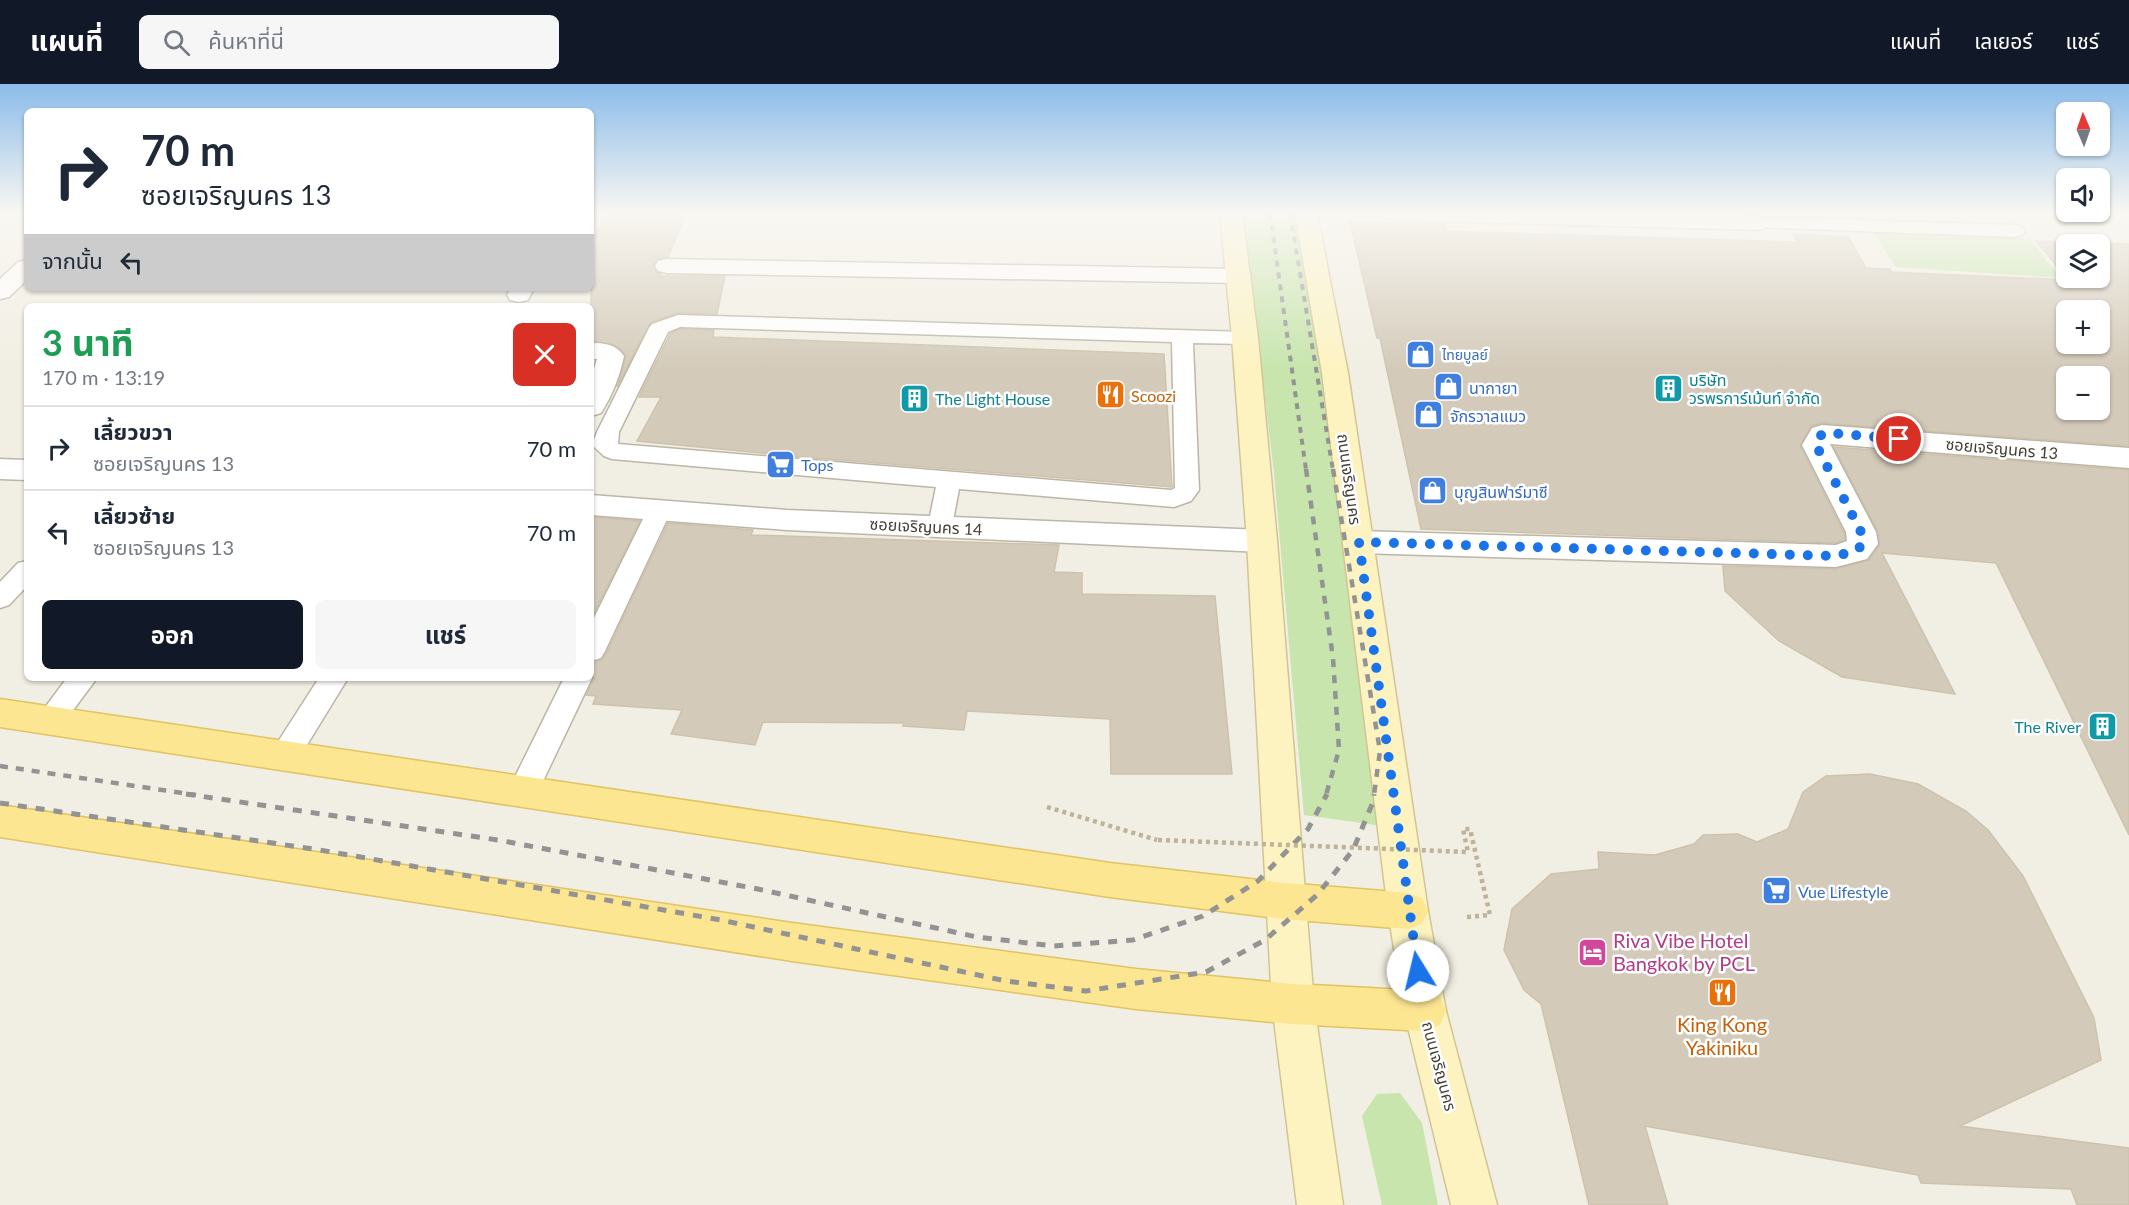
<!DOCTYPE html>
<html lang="th">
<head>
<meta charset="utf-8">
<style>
	body { margin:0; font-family:Lato,"Noto Sans Thai",sans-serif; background:#f6f6f7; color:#1f2937; height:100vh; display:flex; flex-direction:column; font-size:22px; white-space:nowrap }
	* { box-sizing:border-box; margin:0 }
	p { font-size:20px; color:#747a83 }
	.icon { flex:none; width:33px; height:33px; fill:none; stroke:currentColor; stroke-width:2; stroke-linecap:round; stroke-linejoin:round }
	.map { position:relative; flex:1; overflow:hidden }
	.side { position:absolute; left:24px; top:219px; width:570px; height:378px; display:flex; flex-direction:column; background:#fff; border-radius:9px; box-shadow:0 2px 4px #0004 }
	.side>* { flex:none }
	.guide { position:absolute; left:24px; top:24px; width:570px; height:183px; border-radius:9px; box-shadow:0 2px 4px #0004; background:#fff; color:#1f2937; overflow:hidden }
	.needle { width:39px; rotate:358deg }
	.tools { position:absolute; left:2056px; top:18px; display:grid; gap:12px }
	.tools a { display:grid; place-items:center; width:54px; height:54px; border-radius:9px; background:#fff; box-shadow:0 2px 4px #0004; font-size:30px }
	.pin { position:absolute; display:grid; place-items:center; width:51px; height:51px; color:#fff; margin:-26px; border:3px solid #fff; border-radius:50%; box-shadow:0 2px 6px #0007 }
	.me { position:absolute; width:66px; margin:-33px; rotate:351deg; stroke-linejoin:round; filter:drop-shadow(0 0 4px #0008) }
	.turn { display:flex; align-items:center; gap:21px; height:126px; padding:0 18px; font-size:27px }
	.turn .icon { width:78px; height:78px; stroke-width:2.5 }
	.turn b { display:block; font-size:42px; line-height:51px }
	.then { display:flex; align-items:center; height:57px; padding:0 18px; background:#0003; gap:12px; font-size:22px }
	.round { display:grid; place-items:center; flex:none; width:63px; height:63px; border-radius:9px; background:#f6f6f7 }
	.head { display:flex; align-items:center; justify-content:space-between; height:102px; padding:0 18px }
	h1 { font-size:36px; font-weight:700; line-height:45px; color:#1e9e55 }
	.action { display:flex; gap:12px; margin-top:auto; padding:12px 18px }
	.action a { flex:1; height:69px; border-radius:9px; background:#111827; color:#fff; font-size:24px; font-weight:700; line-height:69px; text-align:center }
	.action a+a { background:#f6f6f7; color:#1f2937 }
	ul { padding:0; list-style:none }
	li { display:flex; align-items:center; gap:18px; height:84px; padding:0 18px; border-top:2px solid #e0e1e3 }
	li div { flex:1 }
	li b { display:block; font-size:22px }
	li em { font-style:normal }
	header { display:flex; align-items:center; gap:36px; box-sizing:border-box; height:84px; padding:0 30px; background:#111827; color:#fff }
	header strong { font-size:28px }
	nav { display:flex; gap:33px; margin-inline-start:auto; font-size:21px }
	.search { width:420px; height:54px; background:#f6f6f7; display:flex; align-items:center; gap:15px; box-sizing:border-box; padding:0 21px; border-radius:9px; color:#747a83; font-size:22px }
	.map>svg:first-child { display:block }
	.green { fill:#c7e5ac }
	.building { fill:#d3cab9; stroke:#cdc3ac; stroke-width:1.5; fill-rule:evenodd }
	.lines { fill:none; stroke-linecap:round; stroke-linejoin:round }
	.lane-casing { stroke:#bcb6a6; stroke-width:3 }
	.street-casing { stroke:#bcb6a6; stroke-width:3 }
	.secondary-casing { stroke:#d1c593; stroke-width:3 }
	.primary-casing { stroke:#e1c462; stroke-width:3 }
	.path { stroke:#beb398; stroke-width:4.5; stroke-dasharray:4 4; stroke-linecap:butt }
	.lane { fill:#fff; fill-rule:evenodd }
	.street { fill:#fff; fill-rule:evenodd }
	.secondary { fill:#fdf3c1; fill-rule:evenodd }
	.primary { fill:#fce691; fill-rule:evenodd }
	.rail-far2 { stroke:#939393; stroke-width:4; stroke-dasharray:6 6; stroke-linecap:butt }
	.rail-far1 { stroke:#939393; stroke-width:4.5; stroke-dasharray:8 8; stroke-linecap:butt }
	.rail { stroke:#939393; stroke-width:5; stroke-dasharray:9 9; stroke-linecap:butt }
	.path-bridge { stroke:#beb398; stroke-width:4.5; stroke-dasharray:4 4; stroke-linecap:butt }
	.route { stroke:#1a73e8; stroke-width:10; stroke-dasharray:0 18 }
	.labels { text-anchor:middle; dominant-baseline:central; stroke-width:5; stroke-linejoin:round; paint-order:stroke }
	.far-shop-label { font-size:14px; fill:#366cbe; stroke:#fff; text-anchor:start }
	.culture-label { font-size:16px; fill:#0d838f; stroke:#fff; text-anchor:start }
	.shop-label { font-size:16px; fill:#366cbe; stroke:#fff; text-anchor:start }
	.food-label { font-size:16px; fill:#c56008; stroke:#fff; text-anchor:start }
	.street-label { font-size:16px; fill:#433e34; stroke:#fff }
	.near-hotel-label { font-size:20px; fill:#b23c85; stroke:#fff; text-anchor:start }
	.near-food-label { font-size:20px; fill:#c56008; stroke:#fff }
</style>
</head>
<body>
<header>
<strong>แผนที่</strong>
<div class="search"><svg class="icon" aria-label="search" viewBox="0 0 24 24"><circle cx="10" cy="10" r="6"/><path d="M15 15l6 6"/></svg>ค้นหาที่นี่</div>
<nav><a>แผนที่</a><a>เลเยอร์</a><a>แชร์</a></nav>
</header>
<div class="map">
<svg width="2129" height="1121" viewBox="0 0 2129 1121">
	<rect width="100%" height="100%" fill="#f1eee3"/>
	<path class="green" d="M1243 129H1300L1329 294 1383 742 1304 731 1274 389Z
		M1873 148 2030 155 2060 194 1896 183Z
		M1400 1009 1422 1039 1438 1121H1382L1362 1032 1377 1010Z"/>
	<path class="building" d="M606 129H686L668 173 658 175 653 181 656 188 661 190V192H725L717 230 678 229 651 238 617 303 626 271 614 261 591 257V160Z
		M1350 138 1444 140 1446 147 1797 158 1793 150 1848 153 1866 184 1890 185 1891 188 2069 196 2036 157 2129 160V362L1822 339 1811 342 1800 362 1844 449 1845 455 1836 459 1421 445 1380 254H1377ZM2067 160H2100V194H2067ZM2067 226H2100V260H2067ZM2067 292H2100V326H2067Z
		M680 245 714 246 713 253 1164 270 1172 403 803 373 637 357 661 313H639L670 250Z
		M1834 363 2129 386V751L1996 479 1882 469 1955 610 1842 593 1779 557 1725 507 1723 482 1836 485 1869 476 1880 461 1878 448Z
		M591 433 640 437 591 535Z
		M668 439 753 446 751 451 1059 461 1054 488 1082 489V510L1215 512 1232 690H1111L1110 635 967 627 964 646 903 642 904 639 763 638 755 661 671 650 682 626 593 620 596 612 586 611 594 595 591 590V580L602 576 607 568Z
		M1870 690 1918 700 1966 727 1988 746 2023 792 2094 934 2101 976 1960 1042 2129 1064V1121H2077L2071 1105 1921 1099 1918 1091 1645 1042 1668 1121H1589L1541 920 1524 906 1504 866 1512 825 1551 790 1599 785 1598 768 1655 771 1694 760 1703 751 1738 750 1757 758 1788 745 1803 708 1826 692Z"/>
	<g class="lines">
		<defs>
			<path id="lane" d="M1758 133 2015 141 2022 143 2025 147 2022 151 2015 153 1751 143 1749 139 1751 135Z
				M678 231 1245 248 1252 250 1256 254 1252 258 1245 260 1193 259 1199 406 1191 417 1174 423 959 405 952 442 949 448 940 451 931 448 928 442 936 403 612 375 604 372 592 361 597 348 649 244 652 240ZM680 243 1172 258 1175 404 1171 406 618 360 619 348 668 248Z
				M659 419 668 421 671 427 605 567 601 574 591 577V540L647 427 650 421Z
				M27 477V502L9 521 0 524V498L18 479Z
				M591 592 592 594 534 716 523 720 512 716 508 707 564 594Z
				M67 594H97L59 645 49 649 39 645 35 637Z
				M319 594H348L294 682 284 685 274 682 269 673 274 664Z"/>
			<path id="street" d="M1382 129H1642L1758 132 1766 134 1770 139 1766 144 1758 146 1393 136 1385 134Z
				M667 175 1239 185 1248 187 1251 192 1248 197 1239 199 667 189 658 187 655 182 658 177Z
				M27 176V196L9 213 0 215V195L18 178Z
				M510 204H534L528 216 519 218 510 216 507 211Z
				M591 259C604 259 616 260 624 272 620 292 612 312 601 329L591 332V294L597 275H591Z
				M1822 341 2129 364V384L1830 360 1876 448 1878 460 1867 475 1836 483 1359 469 1348 466 1344 458 1348 450 1359 447 1836 461 1847 457 1846 448 1802 361 1812 344Z
				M0 375 27 376V396L0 395Z
				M591 411 787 426 1262 446 1273 449 1277 457 1273 465 1262 468 787 446 591 431Z"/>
			<path id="secondary" d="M1220 129H1242L1258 254 1277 457 1314 920 1343 1121H1297L1272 920 1247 457 1232 254Z
				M1295 129H1317L1348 289 1428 827 1446 927 1497 1121H1451L1404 927 1388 827 1322 289Z"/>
			<path id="primary" d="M0 615 1110 779 1284 799 1408 809 1422 814 1428 827 1422 840 1408 845 1284 835 1110 813 0 643Z
				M0 721 792 839 1136 885 1293 900 1425 907 1440 913 1446 927 1440 941 1425 947 1293 940 1136 925 792 877 0 753Z"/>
		</defs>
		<use href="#lane" class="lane-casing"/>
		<use href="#street" class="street-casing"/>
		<use href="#secondary" class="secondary-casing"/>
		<use href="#primary" class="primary-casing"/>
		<path class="path" d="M1047 723 1157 756
			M1467 833 1490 831 1470 745H1463L1468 768"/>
		<use href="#lane" class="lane"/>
		<use href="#street" class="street"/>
		<use href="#secondary" class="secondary"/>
		<use href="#primary" class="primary"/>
		<path class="rail-far2" d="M1270 129 1306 386
			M1290 129 1333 386"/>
		<path class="rail-far1" d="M1306 385 1333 574 1339 666 1326 711
			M1333 385 1380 667 1374 711
			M0 682 196 711"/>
		<path class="rail" d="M186 710 498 756 758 805 977 853 1054 862 1133 856 1203 832 1258 797 1308 745 1327 710
			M0 719 320 766 721 836 1006 897 1086 907 1206 888 1265 856 1317 811 1353 766 1373 718 1374 710"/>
		<path class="path-bridge" d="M1158 756 1468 768"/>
	</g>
	<linearGradient id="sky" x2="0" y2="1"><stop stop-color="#8bbcea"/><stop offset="0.45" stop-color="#f9f7f2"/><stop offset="1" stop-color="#f9f7f2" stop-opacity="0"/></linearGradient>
	<rect width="2129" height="286" fill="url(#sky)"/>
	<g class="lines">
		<path class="route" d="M1418 887 1359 458 1836 472 1856 467 1863 460 1861 448 1816 361 1817 357 1822 350 1830 349 1899 355"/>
	</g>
	<defs>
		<symbol id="shop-square" viewBox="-11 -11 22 22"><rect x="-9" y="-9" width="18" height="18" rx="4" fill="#3f7fe0" stroke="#fff"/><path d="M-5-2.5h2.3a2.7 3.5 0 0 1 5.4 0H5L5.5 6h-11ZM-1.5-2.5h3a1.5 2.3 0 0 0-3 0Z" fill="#fff"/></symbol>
		<symbol id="building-square" viewBox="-11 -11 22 22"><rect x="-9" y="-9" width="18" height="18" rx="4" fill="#0f9aa8" stroke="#fff"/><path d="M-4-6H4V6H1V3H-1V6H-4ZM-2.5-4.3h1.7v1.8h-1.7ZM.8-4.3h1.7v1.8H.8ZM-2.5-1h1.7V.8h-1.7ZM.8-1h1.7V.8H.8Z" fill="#fff"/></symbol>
		<symbol id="restaurant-square" viewBox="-11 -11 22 22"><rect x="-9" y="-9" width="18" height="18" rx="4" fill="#e8710a" stroke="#fff"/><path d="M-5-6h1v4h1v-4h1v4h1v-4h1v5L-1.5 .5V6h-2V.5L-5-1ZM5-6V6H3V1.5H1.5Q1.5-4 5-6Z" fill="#fff"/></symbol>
		<symbol id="supermarket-square" viewBox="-11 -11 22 22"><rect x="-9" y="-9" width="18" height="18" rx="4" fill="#3f7fe0" stroke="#fff"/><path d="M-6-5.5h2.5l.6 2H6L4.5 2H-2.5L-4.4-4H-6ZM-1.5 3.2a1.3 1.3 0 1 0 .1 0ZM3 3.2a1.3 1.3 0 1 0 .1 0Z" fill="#fff"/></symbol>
		<symbol id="hotel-square" viewBox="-11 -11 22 22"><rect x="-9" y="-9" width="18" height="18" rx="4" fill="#d1479c" stroke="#fff"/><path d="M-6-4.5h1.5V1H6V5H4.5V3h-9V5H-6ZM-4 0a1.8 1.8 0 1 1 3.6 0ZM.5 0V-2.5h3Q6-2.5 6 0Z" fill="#fff"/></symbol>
	</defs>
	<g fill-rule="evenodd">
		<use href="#shop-square" x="1404" y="254" width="33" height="33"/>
		<use href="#shop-square" x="1432" y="286" width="33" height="33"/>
		<use href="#building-square" x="1652" y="288" width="33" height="33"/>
		<use href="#restaurant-square" x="1094" y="294" width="33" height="33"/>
		<use href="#building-square" x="898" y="298" width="33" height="33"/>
		<use href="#shop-square" x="1412" y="314" width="33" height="33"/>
		<use href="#supermarket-square" x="764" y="364" width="33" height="33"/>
		<use href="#shop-square" x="1416" y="390" width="33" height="33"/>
		<use href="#building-square" x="2086" y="626" width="33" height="33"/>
		<use href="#supermarket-square" x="1760" y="790" width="33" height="33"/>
		<use href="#hotel-square" x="1576" y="852" width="33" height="33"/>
		<use href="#restaurant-square" x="1706" y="892" width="33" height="33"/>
	</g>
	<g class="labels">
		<g class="far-shop-label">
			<text x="1442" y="270">ไทยบูลย์</text>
		</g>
		<g class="culture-label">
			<text x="1689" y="295">บริษัท<tspan x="1689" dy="18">วรพรการ์เม้นท์ จำกัด</tspan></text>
			<text x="935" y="314">The Light House</text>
			<text x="2081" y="642" text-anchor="end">The River</text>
		</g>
		<g class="shop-label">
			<text x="1469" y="303">นากายา</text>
			<text x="1450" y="331">จักรวาลแมว</text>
			<text x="801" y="380">Tops</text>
			<text x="1454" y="407">บุญสินฟาร์มาซี</text>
			<text x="1798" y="807">Vue Lifestyle</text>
		</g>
		<g class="food-label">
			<text x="1131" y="311">Scoozi</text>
		</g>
		<g class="street-label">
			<text transform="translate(2002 364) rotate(5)">ซอยเจริญนคร 13</text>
			<text transform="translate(1350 395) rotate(82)">ถนนเจริญนคร</text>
			<text transform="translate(926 442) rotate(3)">ซอยเจริญนคร 14</text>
			<text transform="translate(1440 982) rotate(75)">ถนนเจริญนคร</text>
		</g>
		<g class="near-hotel-label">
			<text x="1613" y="856">Riva Vibe Hotel<tspan x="1613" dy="23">Bangkok by PCL</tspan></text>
		</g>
		<g class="near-food-label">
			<text x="1722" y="940">King Kong<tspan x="1722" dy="23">Yakiniku</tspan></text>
		</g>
	</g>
</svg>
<div class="tools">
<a><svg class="needle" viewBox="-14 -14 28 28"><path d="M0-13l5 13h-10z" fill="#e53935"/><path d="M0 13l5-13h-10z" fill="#747a83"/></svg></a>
<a><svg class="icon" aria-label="sound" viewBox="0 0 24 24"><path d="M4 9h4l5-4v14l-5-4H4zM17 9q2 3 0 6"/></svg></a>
<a><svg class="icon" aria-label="layers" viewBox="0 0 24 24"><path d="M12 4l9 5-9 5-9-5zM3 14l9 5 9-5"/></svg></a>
<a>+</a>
<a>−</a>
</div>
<div class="pin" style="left:1899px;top:355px;background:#d93025"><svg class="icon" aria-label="arrive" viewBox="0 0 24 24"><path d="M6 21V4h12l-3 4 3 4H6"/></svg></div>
<svg class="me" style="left:1418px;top:887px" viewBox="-20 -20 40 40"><circle r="19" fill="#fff"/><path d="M0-13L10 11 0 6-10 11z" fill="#1a73e8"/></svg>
<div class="guide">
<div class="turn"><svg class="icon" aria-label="right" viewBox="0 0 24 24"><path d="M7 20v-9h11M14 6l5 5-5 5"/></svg><div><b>70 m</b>ซอยเจริญนคร 13</div></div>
<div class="then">จากนั้น<svg class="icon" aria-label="left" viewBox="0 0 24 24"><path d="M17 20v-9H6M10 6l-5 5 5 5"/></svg></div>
</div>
<section class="side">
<div class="head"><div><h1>3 นาที</h1><p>170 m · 13:19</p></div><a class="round" style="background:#d93025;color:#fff"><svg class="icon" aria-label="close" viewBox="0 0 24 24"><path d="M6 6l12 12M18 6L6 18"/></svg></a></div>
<ul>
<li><svg class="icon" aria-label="right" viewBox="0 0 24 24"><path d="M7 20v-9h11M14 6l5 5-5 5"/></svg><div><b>เลี้ยวขวา</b><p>ซอยเจริญนคร 13</p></div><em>70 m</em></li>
<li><svg class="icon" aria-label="left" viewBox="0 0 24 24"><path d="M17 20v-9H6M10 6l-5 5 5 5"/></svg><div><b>เลี้ยวซ้าย</b><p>ซอยเจริญนคร 13</p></div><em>70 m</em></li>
</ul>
<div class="action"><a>ออก</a><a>แชร์</a></div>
</section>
</div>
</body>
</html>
